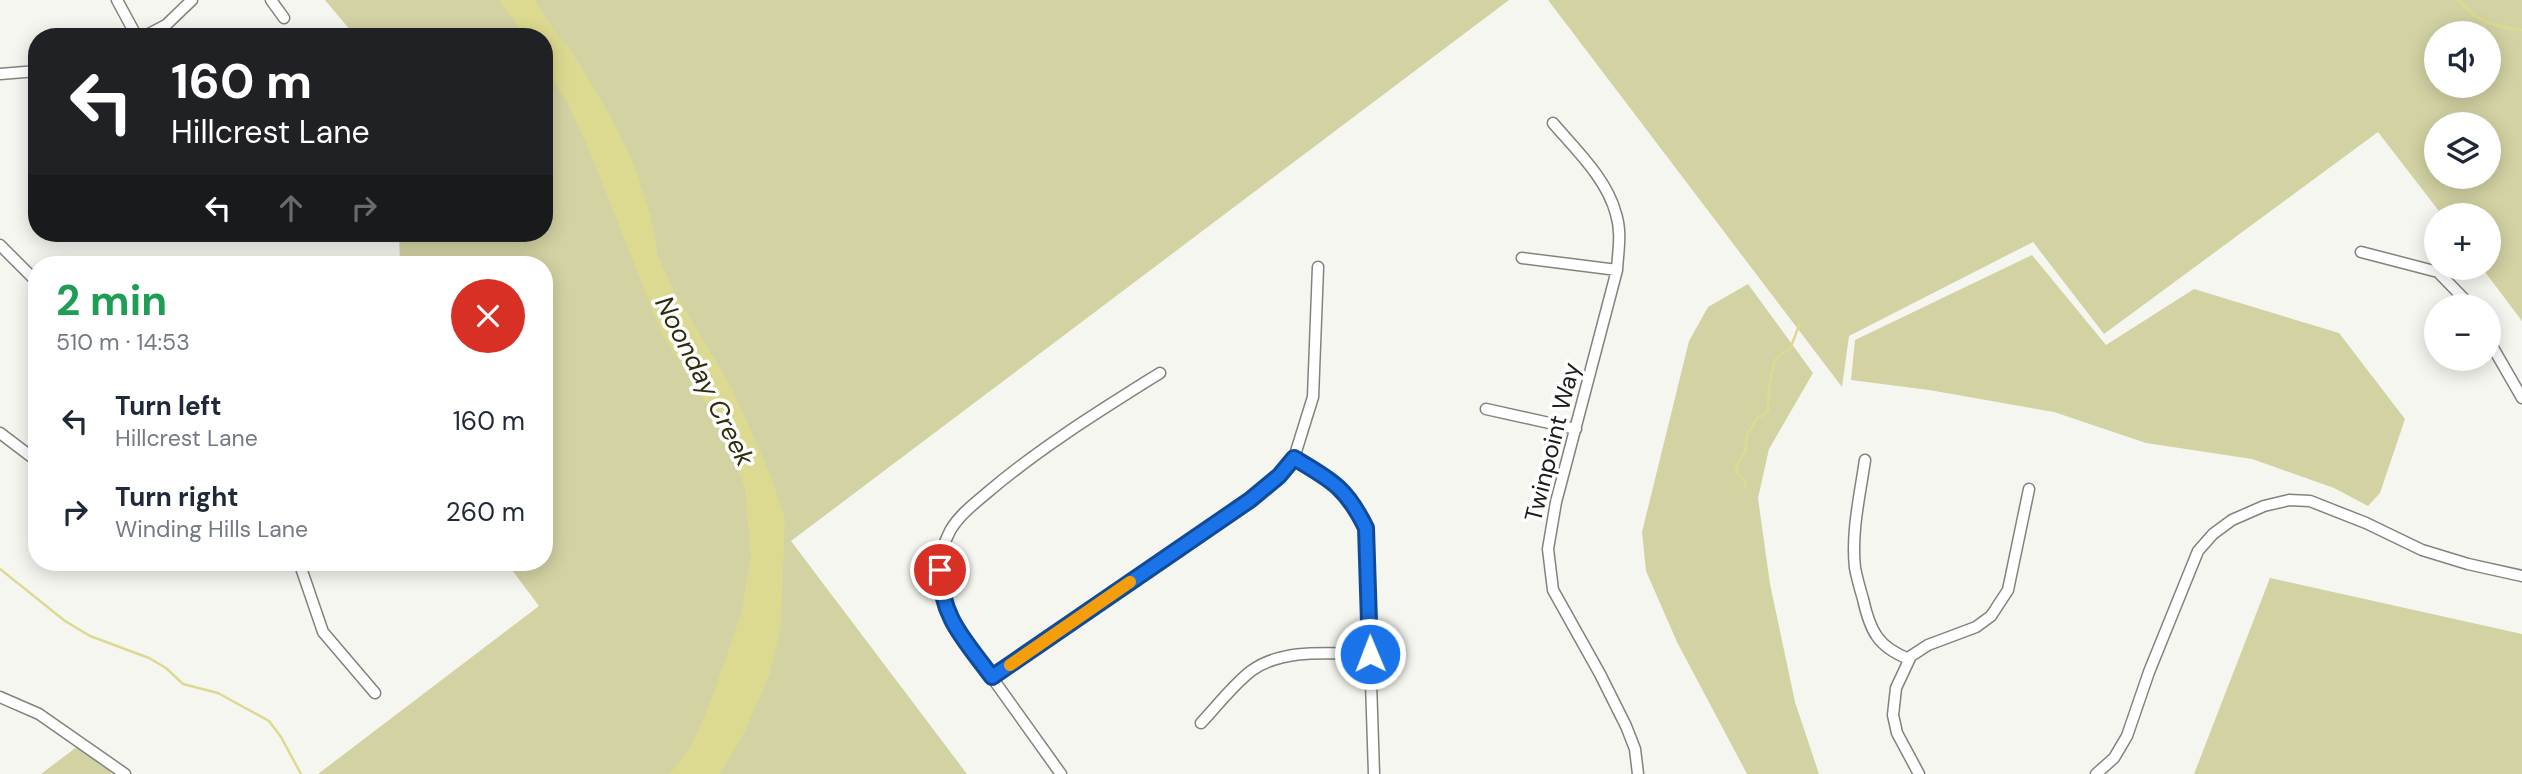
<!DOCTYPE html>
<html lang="en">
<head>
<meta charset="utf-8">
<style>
	body { margin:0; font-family:"DM Sans",sans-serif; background:#f6f6f7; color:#1f2937; height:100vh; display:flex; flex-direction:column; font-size:26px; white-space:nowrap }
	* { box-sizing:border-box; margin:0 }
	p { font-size:23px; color:#747a83 }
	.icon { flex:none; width:38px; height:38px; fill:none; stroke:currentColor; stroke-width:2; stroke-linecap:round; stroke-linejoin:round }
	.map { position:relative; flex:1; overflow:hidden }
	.panel { position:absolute; left:28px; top:256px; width:525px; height:315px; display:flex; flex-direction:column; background:#fff; border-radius:28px; box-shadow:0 4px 18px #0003 }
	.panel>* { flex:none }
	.top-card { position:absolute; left:28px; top:28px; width:525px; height:214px; border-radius:28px; box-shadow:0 4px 18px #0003; background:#202124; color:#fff; overflow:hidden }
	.controls { position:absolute; left:2424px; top:21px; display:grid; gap:14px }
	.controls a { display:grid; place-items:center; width:77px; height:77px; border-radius:50%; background:#fff; box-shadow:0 4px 18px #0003; font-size:35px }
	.pin { position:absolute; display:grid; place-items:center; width:60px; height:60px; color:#fff; margin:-30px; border:4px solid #fff; border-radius:50%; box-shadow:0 2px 7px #0007 }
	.me { position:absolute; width:77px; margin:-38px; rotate:359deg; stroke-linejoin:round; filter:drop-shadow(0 0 5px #0008) }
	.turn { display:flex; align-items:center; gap:24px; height:147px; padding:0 28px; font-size:32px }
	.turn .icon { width:91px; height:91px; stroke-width:2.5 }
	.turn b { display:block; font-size:49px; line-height:60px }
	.lanes { display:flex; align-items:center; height:66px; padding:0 28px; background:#0003; justify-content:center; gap:35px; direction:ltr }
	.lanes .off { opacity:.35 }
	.round { display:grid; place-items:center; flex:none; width:74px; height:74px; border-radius:37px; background:#f6f6f7 }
	.summary { display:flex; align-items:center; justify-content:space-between; height:119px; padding:0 28px }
	h1 { font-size:42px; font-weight:700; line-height:52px; color:#1e9e55 }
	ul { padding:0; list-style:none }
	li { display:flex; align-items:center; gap:21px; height:91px; padding:0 28px }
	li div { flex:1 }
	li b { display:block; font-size:26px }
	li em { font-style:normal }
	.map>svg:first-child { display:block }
	.green { fill:#d3d2a3; fill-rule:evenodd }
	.water { fill:#dcda91 }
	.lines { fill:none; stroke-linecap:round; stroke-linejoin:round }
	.stream { stroke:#dcda91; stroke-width:2.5 }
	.street-casing { stroke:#83837d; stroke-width:13 }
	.street { stroke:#fff; stroke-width:10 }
	.route-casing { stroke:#114b97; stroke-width:18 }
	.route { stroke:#1a73e8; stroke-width:12 }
	.slow { stroke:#f59e0b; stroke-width:12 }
	.labels { text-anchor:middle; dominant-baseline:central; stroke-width:7; stroke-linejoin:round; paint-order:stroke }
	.street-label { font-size:24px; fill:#1b1b19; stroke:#fff }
	.water-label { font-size:26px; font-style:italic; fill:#2f2e0d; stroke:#fff }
</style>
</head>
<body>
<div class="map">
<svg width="2522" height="774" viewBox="0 0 2522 774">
	<rect width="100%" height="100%" fill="#f6f6f0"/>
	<path class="green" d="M325 0H1509L791 541 967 774H318L539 606 506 562H544V264H400L399 233H544V37H356Z
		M1548 0H2522V321L2482 268H2488V215H2442L2378 132 2104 334 2033 242 1849 336 1842 387ZM2436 33H2488V86H2436ZM2436 124H2488V177H2436Z
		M2032 255 2106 345 2194 289 2339 333 2405 419 2380 493 2368 506 2334 488 2252 459 2146 443 2054 412 1929 390 1851 380 1855 340Z
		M1748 284 1813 373 1769 449 1758 498 1770 584 1795 702 1819 774H1747L1677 642 1646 571 1642 532 1689 341 1708 307Z
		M2270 578 2522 634V774H2194Z
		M86 740 112 774H41Z"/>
	<path class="water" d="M499 0H535L552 27 574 55 609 114 633 162 651 217 658 256 674 291 732 389 770 474 785 518 781 625 770 673 745 731 720 774H670L691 746 710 703 741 614 751 556 745 488 730 448 707 405 662 334 590 152 570 108 544 65V37H526Z"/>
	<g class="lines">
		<path class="stream" d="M2458 0C2477 21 2493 27 2522 30
			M1745 487 1746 482 1737 474 1736 468 1745 452 1747 435 1758 417 1765 415 1768 410 1769 386 1775 360 1781 354 1790 349 1800 323
			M0 569 65 621 90 636 149 658 166 668 183 684 218 693 269 721 281 737 301 774"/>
		<defs>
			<path id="street" d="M117 0 137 37
				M271 0 284 18
				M143 37 166 25 192 0
				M0 74 37 71
				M1553 123C1576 150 1607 179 1616 214 1622 233 1618 251 1617 270L1556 502 1548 549 1553 590 1600 674 1626 726 1635 749 1638 774
				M0 245 37 282
				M2361 252 2438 272 2471 306
				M1522 258 1617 270
				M2488 339 2522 398
				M1486 409 1576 429
				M0 433 37 461
				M1294 458C1331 479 1346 487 1366 528L1374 774
				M1865 460C1860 495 1851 532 1855 568 1857 578 1860 589 1863 599 1870 631 1878 647 1909 659
				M299 562 323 632 375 693
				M992 677 1250 500 1279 476 1294 458 1313 397 1318 267
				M0 697 39 714 125 774
				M1201 723C1217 706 1233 685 1251 671 1284 647 1332 654 1370 654
				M1061 774 950 619C939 591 935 559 950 531 959 515 974 504 988 492 1041 447 1101 410 1160 373
				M1919 774 1897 733 1893 715 1896 688 1911 656 1928 645 1976 627 1991 616 2008 590 2029 489
				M2096 774 2114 758 2127 736 2149 672 2198 551 2213 534 2232 520 2264 506 2289 500 2310 501 2366 523 2422 550 2468 564 2522 576"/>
		</defs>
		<use href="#street" class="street-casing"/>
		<use href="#street" class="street"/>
	</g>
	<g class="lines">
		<defs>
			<path id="route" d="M940 570C941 618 965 640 992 677L1250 500 1279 476 1294 458C1331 480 1346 487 1366 528L1370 654"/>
		</defs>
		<use href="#route" class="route-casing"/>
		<use href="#route" class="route"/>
		<path class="slow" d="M1010 665 1130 582"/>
	</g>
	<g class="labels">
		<g class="street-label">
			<text transform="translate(1552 442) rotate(-76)">Twinpoint Way</text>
		</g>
		<g class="water-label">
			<text transform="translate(705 381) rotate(63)">Noonday Creek</text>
		</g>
	</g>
</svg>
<div class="controls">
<a><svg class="icon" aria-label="sound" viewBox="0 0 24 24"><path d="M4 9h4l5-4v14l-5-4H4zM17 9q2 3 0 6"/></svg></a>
<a><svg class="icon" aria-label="layers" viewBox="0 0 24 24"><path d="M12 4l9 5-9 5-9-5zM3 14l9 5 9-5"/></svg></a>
<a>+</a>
<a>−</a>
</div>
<div class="pin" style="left:940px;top:570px;background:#d93025"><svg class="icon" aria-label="arrive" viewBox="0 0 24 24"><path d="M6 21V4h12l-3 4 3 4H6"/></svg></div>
<svg class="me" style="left:1370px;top:654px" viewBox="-20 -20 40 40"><circle r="17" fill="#1a73e8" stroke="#fff" stroke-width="3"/><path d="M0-11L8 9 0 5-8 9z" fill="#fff"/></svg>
<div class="top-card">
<div class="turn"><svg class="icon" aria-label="left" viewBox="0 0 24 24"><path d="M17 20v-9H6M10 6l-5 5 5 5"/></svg><div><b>160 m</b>Hillcrest Lane</div></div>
<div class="lanes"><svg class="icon" aria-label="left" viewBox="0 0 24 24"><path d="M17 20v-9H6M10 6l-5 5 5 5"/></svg><svg class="icon off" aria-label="ahead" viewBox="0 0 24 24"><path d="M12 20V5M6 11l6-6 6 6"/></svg><svg class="icon off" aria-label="right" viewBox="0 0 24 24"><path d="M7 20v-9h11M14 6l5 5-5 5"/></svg></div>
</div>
<section class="panel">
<div class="summary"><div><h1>2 min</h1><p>510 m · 14:53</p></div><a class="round" style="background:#d93025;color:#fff"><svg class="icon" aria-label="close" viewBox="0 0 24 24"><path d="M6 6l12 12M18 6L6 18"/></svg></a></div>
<ul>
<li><svg class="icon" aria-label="left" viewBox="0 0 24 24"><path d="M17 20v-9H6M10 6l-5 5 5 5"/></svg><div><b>Turn left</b><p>Hillcrest Lane</p></div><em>160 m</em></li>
<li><svg class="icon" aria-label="right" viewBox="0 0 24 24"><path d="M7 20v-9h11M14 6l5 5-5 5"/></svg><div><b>Turn right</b><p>Winding Hills Lane</p></div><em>260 m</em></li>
</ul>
</section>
</div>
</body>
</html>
